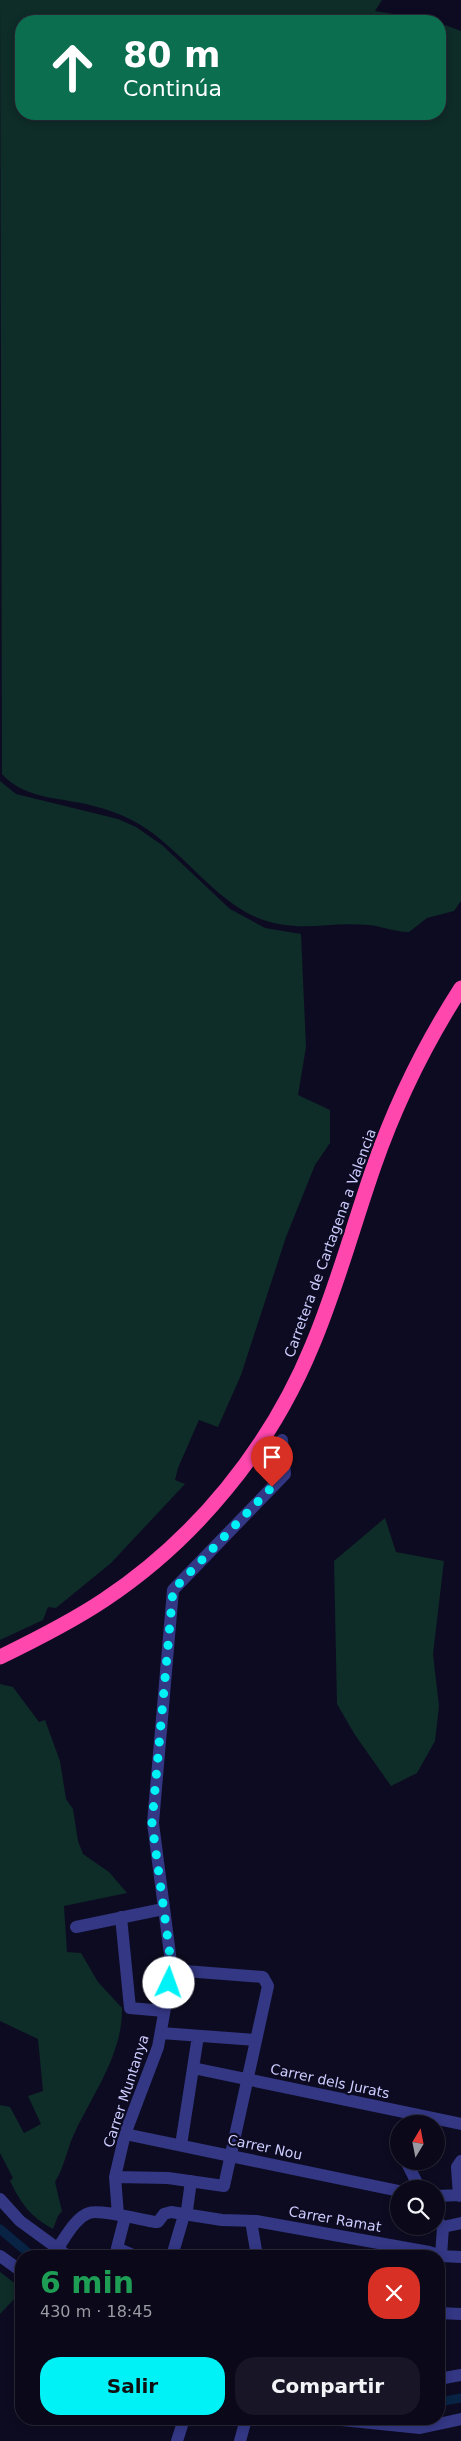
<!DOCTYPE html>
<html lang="es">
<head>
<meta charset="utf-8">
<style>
	body { margin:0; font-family:"DejaVu Sans",sans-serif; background:#181626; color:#f1f3f6; height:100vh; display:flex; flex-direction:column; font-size:19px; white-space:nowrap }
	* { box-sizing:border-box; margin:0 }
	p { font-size:16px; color:#999aa2 }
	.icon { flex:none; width:28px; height:28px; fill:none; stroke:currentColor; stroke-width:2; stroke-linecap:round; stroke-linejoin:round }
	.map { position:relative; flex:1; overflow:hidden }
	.drawer { position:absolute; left:15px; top:2250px; width:430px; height:175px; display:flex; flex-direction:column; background:#0a0819; border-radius:20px; box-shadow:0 2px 8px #0003,0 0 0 1px #2a2938 }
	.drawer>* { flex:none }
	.guide { position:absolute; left:15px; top:15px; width:431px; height:105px; border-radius:20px; box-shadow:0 2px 8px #0003,0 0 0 1px #2a2938; background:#0b6e4f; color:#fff; overflow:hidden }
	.needle { width:32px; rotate:10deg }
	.controls { position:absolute; left:390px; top:2115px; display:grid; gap:10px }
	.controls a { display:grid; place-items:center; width:55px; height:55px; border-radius:50%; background:#0a0819; box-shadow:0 2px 8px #0003,0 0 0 1px #2a2938; font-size:25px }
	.pin { position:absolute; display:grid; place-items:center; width:42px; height:42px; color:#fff; margin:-51px -21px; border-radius:50% 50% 50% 0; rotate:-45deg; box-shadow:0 0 5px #0007 }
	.pin .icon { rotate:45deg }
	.me { position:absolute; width:55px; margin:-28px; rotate:3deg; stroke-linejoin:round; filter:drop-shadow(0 0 4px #0008) }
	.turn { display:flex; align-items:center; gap:18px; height:105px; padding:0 25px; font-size:22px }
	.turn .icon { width:65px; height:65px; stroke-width:2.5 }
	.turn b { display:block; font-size:35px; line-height:42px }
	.round { display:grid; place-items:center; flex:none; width:52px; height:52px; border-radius:20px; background:#181626 }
	.summary { display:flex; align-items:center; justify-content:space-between; height:85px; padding:0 25px }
	h1 { font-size:30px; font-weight:700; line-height:38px; color:#1e9e55 }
	.action { display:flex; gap:10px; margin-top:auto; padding:10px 25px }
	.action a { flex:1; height:58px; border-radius:20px; background:#00f2f7; color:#111; font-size:20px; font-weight:700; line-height:58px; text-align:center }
	.action a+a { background:#181626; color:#f1f3f6 }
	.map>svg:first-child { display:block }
	.green { fill:#0e2c28 }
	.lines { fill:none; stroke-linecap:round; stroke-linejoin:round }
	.canal { stroke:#082344; stroke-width:9 }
	.minor { stroke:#333784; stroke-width:12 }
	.highway { stroke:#ff47ae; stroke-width:15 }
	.route { stroke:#00f2f7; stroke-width:9; stroke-dasharray:0 16.2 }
	.labels { text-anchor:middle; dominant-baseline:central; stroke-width:4.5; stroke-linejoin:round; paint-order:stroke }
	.street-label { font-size:14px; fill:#cdccff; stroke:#0d0b21 }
</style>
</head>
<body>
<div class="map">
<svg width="461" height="2441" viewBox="0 0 461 2441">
	<rect width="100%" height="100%" fill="#0d0b21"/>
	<path class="green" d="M0 0H382L375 11 435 21H21V114H440V23L461 31V901L454 911 427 918 409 932C394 932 382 926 368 925 328 921 299 934 258 918 215 901 181 849 139 824 127 817 110 810 97 807 65 797 26 801 2 774Z
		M0 781 16 794 118 819 136 827 162 845 230 909 265 928 301 934 306 1047 298 1095 330 1110V1143L315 1165 286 1237 241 1375 218 1427 199 1420 178 1468 175 1480 185 1484 111 1563 56 1608 48 1607 43 1620 0 1640Z
		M385 1518 396 1552 444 1561 433 1654 439 1706 435 1741 417 1773 391 1786 355 1735 337 1704 334 1561Z
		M0 1684 13 1687 39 1722 45 1720 60 1761 66 1799 73 1809 78 1841 83 1854 109 1872 127 1893 64 1906 67 1952 81 1953 98 1982 122 2008C123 2053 94 2092 75 2132 67 2148 65 2166 55 2182L62 2211 58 2216 53 2229C30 2216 22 2205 10 2181L13 2178 0 2153V2105L10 2107 24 2133 41 2124 28 2096 43 2091 38 2039 0 2021Z
		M0 2272 21 2288V2292L0 2314Z"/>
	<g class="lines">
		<path class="canal" d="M0 2229 32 2256
			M439 2402 461 2398"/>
		<path class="minor" d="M121 1917 130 2008 164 2011
			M76 1927 163 1909
			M161 2033 256 2040
			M193 2068 461 2124
			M125 2134 399 2191
			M181 2145 198 2036
			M406 2161 420 2189
			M115 2177 168 2178 224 2186 268 1986 263 1977 172 1970
			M436 2196 461 2195
			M459 2196 457 2167 461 2161
			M0 2199 20 2221 68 2256
			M118 2215 115 2177 125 2134 158 2047 172 1970 153 1823 173 1590 285 1474 282 1440
			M125 2217 117 2248 135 2256
			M436 2220 443 2227 441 2256
			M251 2221 257 2256
			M443 2227 461 2223
			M57 2249C65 2238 76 2217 89 2213 99 2209 142 2220 155 2222H158L164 2214 171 2212 222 2220 256 2221 429 2252 441 2256 461 2257
			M0 2256 21 2271
			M172 2256 184 2215 187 2210 191 2181
			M439 2313 461 2314
			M439 2379 461 2375
			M332 2419 420 2428 461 2419
			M177 2441 184 2419
			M240 2441 246 2419"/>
		<path class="highway" d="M0 1657C35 1640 71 1622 104 1600 196 1539 270 1448 312 1346 337 1287 353 1226 374 1166 396 1103 425 1044 461 988"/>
	</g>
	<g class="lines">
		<path class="route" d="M169 1983 172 1970 152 1823 173 1590 272 1487"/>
	</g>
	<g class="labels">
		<g class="street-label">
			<text transform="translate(330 1243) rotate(-70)">Carretera de Cartagena a Valencia</text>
			<text transform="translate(330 2081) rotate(12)">Carrer dels Jurats</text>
			<text transform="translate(126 2091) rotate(-72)">Carrer Muntanya</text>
			<text transform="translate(265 2147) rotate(12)">Carrer Nou</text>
			<text transform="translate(335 2219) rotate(10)">Carrer Ramat</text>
		</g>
	</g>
</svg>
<div class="controls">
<a><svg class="needle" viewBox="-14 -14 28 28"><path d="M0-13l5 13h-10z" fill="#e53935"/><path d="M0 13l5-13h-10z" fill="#999aa2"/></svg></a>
<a><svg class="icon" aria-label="search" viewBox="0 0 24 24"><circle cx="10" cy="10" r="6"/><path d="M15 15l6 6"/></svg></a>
</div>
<div class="pin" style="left:272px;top:1487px;background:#d93025"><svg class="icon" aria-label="arrive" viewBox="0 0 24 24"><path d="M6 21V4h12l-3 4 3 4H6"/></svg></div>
<svg class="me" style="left:169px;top:1983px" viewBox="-20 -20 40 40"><circle r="19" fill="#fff"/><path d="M0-13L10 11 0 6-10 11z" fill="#00f2f7"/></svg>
<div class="guide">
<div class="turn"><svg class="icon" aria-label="ahead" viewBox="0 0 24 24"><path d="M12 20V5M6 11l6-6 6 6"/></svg><div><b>80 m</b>Continúa</div></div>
</div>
<section class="drawer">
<div class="summary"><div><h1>6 min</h1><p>430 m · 18:45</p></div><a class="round" style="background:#d93025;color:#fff"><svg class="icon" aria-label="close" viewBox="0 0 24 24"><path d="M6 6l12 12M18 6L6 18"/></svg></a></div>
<div class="action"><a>Salir</a><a>Compartir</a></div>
</section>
</div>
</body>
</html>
